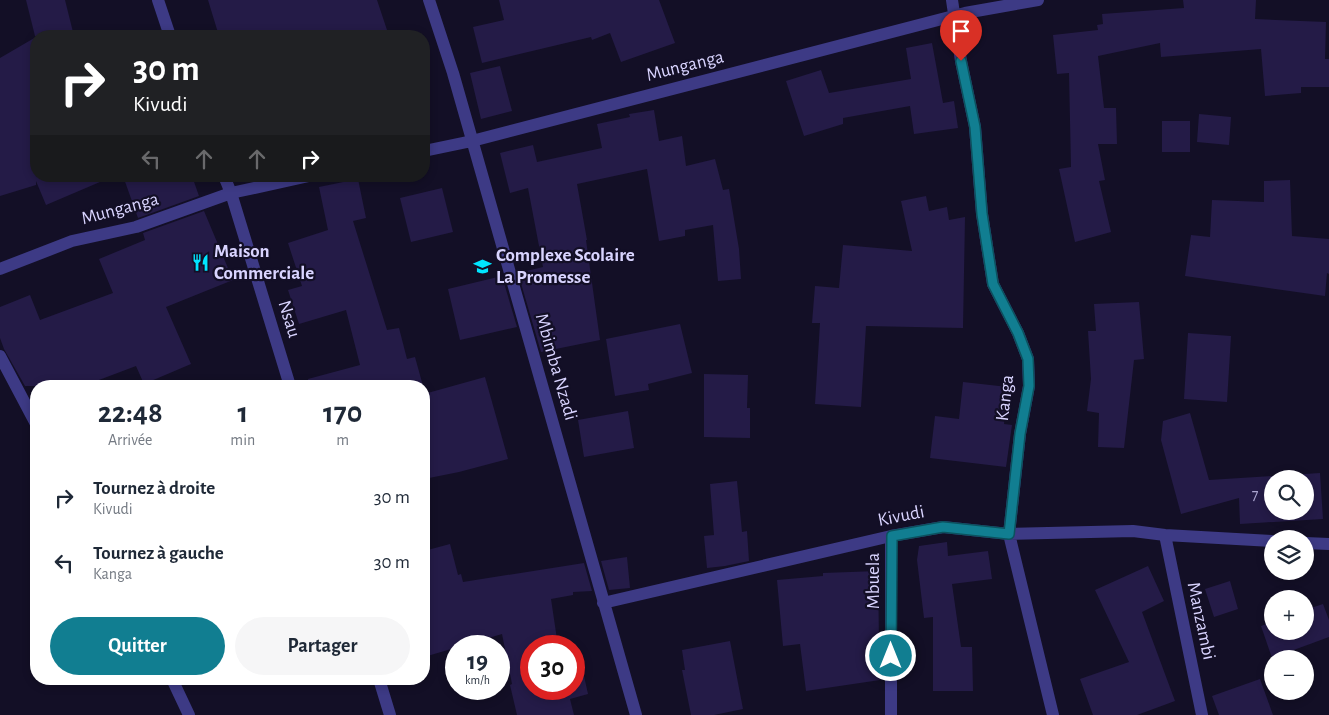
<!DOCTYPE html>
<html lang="fr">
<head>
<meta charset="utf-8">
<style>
	body { margin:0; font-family:"Alegreya Sans",sans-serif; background:#f6f6f7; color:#1f2937; height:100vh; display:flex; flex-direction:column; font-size:19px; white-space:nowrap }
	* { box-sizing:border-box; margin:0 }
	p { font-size:16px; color:#747a83 }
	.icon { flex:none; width:28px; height:28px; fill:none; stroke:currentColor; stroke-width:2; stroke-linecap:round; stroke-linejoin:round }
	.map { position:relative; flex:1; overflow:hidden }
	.side { position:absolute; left:30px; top:380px; width:400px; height:305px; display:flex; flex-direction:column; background:#fff; border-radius:20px; box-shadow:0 2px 8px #0003 }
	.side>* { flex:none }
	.banner { position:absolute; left:30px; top:30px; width:400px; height:152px; border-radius:20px; box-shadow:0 2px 8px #0003; background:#202124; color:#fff; overflow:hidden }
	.buttons { position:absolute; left:1264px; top:470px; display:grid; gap:10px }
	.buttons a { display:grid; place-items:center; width:50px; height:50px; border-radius:50%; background:#fff; box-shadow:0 2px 8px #0003; font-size:25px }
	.speed { position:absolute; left:445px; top:635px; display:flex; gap:10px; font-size:25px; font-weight:700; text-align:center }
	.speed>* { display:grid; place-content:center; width:65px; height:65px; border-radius:50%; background:#fff; box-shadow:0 2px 8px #0003; line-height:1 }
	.speed small { font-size:12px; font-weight:400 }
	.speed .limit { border:8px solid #d22; background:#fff; color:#111 }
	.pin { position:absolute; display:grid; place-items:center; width:42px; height:42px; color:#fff; margin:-51px -21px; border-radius:50% 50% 50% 0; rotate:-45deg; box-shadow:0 0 5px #0007 }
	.pin .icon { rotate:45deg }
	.me { position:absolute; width:55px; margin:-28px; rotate:0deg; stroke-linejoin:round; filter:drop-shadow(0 0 4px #0008) }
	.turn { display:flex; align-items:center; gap:18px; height:105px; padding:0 20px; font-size:22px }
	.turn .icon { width:65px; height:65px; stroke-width:2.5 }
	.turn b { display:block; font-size:35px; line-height:42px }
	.lanes { display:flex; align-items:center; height:48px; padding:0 20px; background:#0003; justify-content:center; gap:25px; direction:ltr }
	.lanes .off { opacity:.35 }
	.eta { display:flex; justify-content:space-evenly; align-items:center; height:85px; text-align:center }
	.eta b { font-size:30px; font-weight:700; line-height:35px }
	.button { display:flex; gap:10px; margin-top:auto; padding:10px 20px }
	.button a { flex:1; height:58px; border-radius:30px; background:#117e91; color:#fff; font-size:20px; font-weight:700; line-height:58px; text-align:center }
	.button a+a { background:#f6f6f7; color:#1f2937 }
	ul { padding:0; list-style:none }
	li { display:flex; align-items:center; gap:15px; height:65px; padding:0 20px }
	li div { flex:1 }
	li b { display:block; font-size:19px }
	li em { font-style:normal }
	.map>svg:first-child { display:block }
	.building { fill:#241b47; fill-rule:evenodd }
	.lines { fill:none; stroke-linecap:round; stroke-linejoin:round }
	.minor { stroke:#3d3a85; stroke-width:12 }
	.route-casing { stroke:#0b525e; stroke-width:12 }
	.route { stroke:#117e91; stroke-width:9 }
	.labels { text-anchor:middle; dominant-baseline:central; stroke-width:4.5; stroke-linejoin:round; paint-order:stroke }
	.number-label { font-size:16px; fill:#aca6d1 }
	.street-label { font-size:19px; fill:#d9d4ff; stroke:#130f26 }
	.poi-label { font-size:19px; font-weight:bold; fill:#d9d4ff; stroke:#130f26; text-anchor:start }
</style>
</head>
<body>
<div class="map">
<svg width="1329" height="715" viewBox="0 0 1329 715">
	<rect width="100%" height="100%" fill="#130f26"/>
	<path class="building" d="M26 0H65L74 36H35Z
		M208 0H377L389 36H219Z
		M499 0H659L675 43 621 62 610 33 592 40 591 37 482 63 473 27 504 20Z
		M1183 0H1256L1255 19 1326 22 1325 59H1329V87H1301V93L1265 96 1261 49 1161 57 1160 43 1098 56 1104 108H1116L1117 144H1098L1105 180 1099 181 1111 232 1075 242 1059 169 1071 167 1069 73 1057 74 1053 35 1098 30 1097 25 1103 24 1102 14 1184 8Z
		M36 37V176H114L46 205 36 181V185L0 196V58Z
		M932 43 943 103 954 101 958 128 914 134 910 106 843 118V124L804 136 786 81 821 70 829 93 911 79 906 48Z
		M500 66 512 111 481 119 470 73Z
		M654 110 659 141 682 136 686 166 715 159 723 190 729 189 739 249 741 279 718 281 713 225 685 230V236L659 241 647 169 577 184 587 240H586L600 340 541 352 518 273 543 267 528 188 510 193 500 153 533 145 537 162 602 148 597 124 630 117 629 114Z
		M1199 114 1231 117 1229 145 1197 142Z
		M1162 121H1190V152H1162Z
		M123 176H192L199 196 138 218Z
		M358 179 366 218 353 221 387 330 399 328 407 359 415 357 423 386H309L308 379 360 365 346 310 299 324 288 290 302 286 288 243 328 230 319 187Z
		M1290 180 1292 236 1329 239V274L1327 273 1325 296 1185 276 1191 235 1210 237 1212 200 1264 202V181Z
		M442 188 453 232 411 242 400 198Z
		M926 196 929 211 947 207 949 220 965 217 963 328 866 326 861 407 815 404 820 323H812L815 286 839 288 843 245 912 251 901 201Z
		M204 211 233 280 166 307 191 364 144 384 136 366 83 386H25L4 349 0 338V307L30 295 40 320 113 293 99 259 145 240 143 233Z
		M502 276 517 327 460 340 448 289Z
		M1139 302 1144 359 1134 360 1124 448 1098 447 1099 413 1087 411 1091 379 1088 331H1096L1094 304Z
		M680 324 692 373 648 384 649 390 615 396 606 339Z
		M1188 333 1231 336 1227 402 1184 399Z
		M704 374 748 375 747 408H750V438L704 437Z
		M485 377 508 459 459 472 424 479V394Z
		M963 382 1008 387 1004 424 1012 425 1006 467 930 458 935 416 959 419Z
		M628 411 634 448 584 457 578 420Z
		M1190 413 1209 480 1320 473 1323 519 1240 524 1239 498 1181 514 1161 440 1163 421ZM1272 479H1305V511H1272Z
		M737 481 742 532 747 531 749 561 725 566 707 568 704 536 714 535 710 484Z
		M947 542 948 556 988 551 992 579 952 584 961 647H972L973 691H933V617L924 618 917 560 919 546Z
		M450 544 458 575 461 574 463 582 584 563 592 591 573 592V595L551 599 558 646H531V689H574V669L582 667 588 694 570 699 574 715H517L510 685 512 684 502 634 424 657V551Z
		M627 557 630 588 609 590 601 561Z
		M1148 566 1164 601 1142 612 1175 701 1137 715H1093L1080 679 1129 662 1095 590Z
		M878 571 879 642H875L880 680 806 691 800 644 783 646 777 580 823 576V573Z
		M1230 581 1238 609 1214 617 1205 589Z
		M1323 604 1329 620V637L1272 658 1261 626 1272 622V631H1305V610Z
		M730 641 743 709 714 715H691L682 670H685L682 650Z
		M1260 679 1273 715H1219L1212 696Z"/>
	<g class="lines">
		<path class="minor" d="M158 0 170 36
			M429 0 453 73 636 715
			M952 0 961 61 975 127 982 214 993 284 1018 333 1028 359 1029 386 1020 434 1009 534 1053 715
			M424 151 472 141 965 13 1038 0
			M224 176 231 193 290 386
			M0 269 72 241 136 227 231 193 309 176
			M0 356 36 424
			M1165 535 1202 715
			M1305 543 1329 544
			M603 603 891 536 943 527 1009 534 1133 531 1165 535 1272 541
			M172 679 189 715
			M379 679 390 715
			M891 715V536"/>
	</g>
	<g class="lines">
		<defs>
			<path id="route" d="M891 656 892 536 943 527 1009 534 1020 434 1029 386 1028 359 1018 333 993 284 982 214 975 127 961 61"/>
		</defs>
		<use href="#route" class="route-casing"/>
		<use href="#route" class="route"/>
	</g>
	<defs>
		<symbol id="restaurant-bare" viewBox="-9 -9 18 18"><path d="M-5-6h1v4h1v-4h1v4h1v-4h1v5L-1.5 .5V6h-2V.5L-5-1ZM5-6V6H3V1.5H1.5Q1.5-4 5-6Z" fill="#00e5ff" stroke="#130f26" stroke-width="2.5" paint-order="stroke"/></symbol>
		<symbol id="school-bare" viewBox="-9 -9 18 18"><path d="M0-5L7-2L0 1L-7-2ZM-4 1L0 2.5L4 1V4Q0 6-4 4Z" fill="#00e5ff" stroke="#130f26" stroke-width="2.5" paint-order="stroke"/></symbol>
	</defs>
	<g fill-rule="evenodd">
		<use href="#restaurant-bare" x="188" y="250" width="25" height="25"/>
		<use href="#school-bare" x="470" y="254" width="25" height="25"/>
	</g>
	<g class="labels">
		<g class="number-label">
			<text x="1255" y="495">7</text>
		</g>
		<g class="street-label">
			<text transform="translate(685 66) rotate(-14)">Munganga</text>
			<text transform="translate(120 209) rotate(-15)">Munganga</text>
			<text transform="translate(289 319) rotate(73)">Nsau</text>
			<text transform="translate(556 367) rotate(74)">Mbimba Nzadi</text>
			<text transform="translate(1005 398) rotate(-83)">Kanga</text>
			<text transform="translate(901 516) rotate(-11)">Kivudi</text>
			<text transform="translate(873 581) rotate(-90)">Mbuela</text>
			<text transform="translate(1201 621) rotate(78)">Manzambi</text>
		</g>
		<g class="poi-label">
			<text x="214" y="251">Maison<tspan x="214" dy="22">Commerciale</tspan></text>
			<text x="496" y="255">Complexe Scolaire<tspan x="496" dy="22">La Promesse</tspan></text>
		</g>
	</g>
</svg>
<div class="buttons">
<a><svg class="icon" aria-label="search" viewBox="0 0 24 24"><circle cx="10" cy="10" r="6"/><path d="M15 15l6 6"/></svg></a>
<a><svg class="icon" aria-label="layers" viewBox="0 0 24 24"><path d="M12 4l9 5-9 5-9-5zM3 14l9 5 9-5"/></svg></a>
<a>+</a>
<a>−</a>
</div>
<div class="speed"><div>19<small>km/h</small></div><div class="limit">30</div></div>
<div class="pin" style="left:961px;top:61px;background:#d93025"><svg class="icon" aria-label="arrive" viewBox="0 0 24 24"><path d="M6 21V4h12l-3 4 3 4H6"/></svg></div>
<svg class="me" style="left:891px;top:656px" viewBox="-20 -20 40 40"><circle r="17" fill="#117e91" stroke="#fff" stroke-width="3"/><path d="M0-11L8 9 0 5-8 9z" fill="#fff"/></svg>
<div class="banner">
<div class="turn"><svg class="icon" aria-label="right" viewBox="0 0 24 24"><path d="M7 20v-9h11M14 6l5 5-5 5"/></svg><div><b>30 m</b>Kivudi</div></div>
<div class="lanes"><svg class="icon off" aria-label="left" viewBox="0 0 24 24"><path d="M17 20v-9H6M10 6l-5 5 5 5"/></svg><svg class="icon off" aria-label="ahead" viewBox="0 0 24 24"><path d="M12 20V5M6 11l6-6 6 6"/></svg><svg class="icon off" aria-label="ahead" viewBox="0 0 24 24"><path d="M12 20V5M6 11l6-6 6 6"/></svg><svg class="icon" aria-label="right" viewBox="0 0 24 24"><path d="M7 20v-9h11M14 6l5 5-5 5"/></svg></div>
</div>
<section class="side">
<div class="eta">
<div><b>22:48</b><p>Arrivée</p></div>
<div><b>1</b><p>min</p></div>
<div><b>170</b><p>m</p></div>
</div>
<ul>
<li><svg class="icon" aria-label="right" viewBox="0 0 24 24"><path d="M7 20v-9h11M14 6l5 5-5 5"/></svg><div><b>Tournez à droite</b><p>Kivudi</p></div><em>30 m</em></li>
<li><svg class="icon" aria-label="left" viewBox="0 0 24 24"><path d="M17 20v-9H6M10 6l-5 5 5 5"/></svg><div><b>Tournez à gauche</b><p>Kanga</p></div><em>30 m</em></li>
</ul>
<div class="button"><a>Quitter</a><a>Partager</a></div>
</section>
</div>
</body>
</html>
